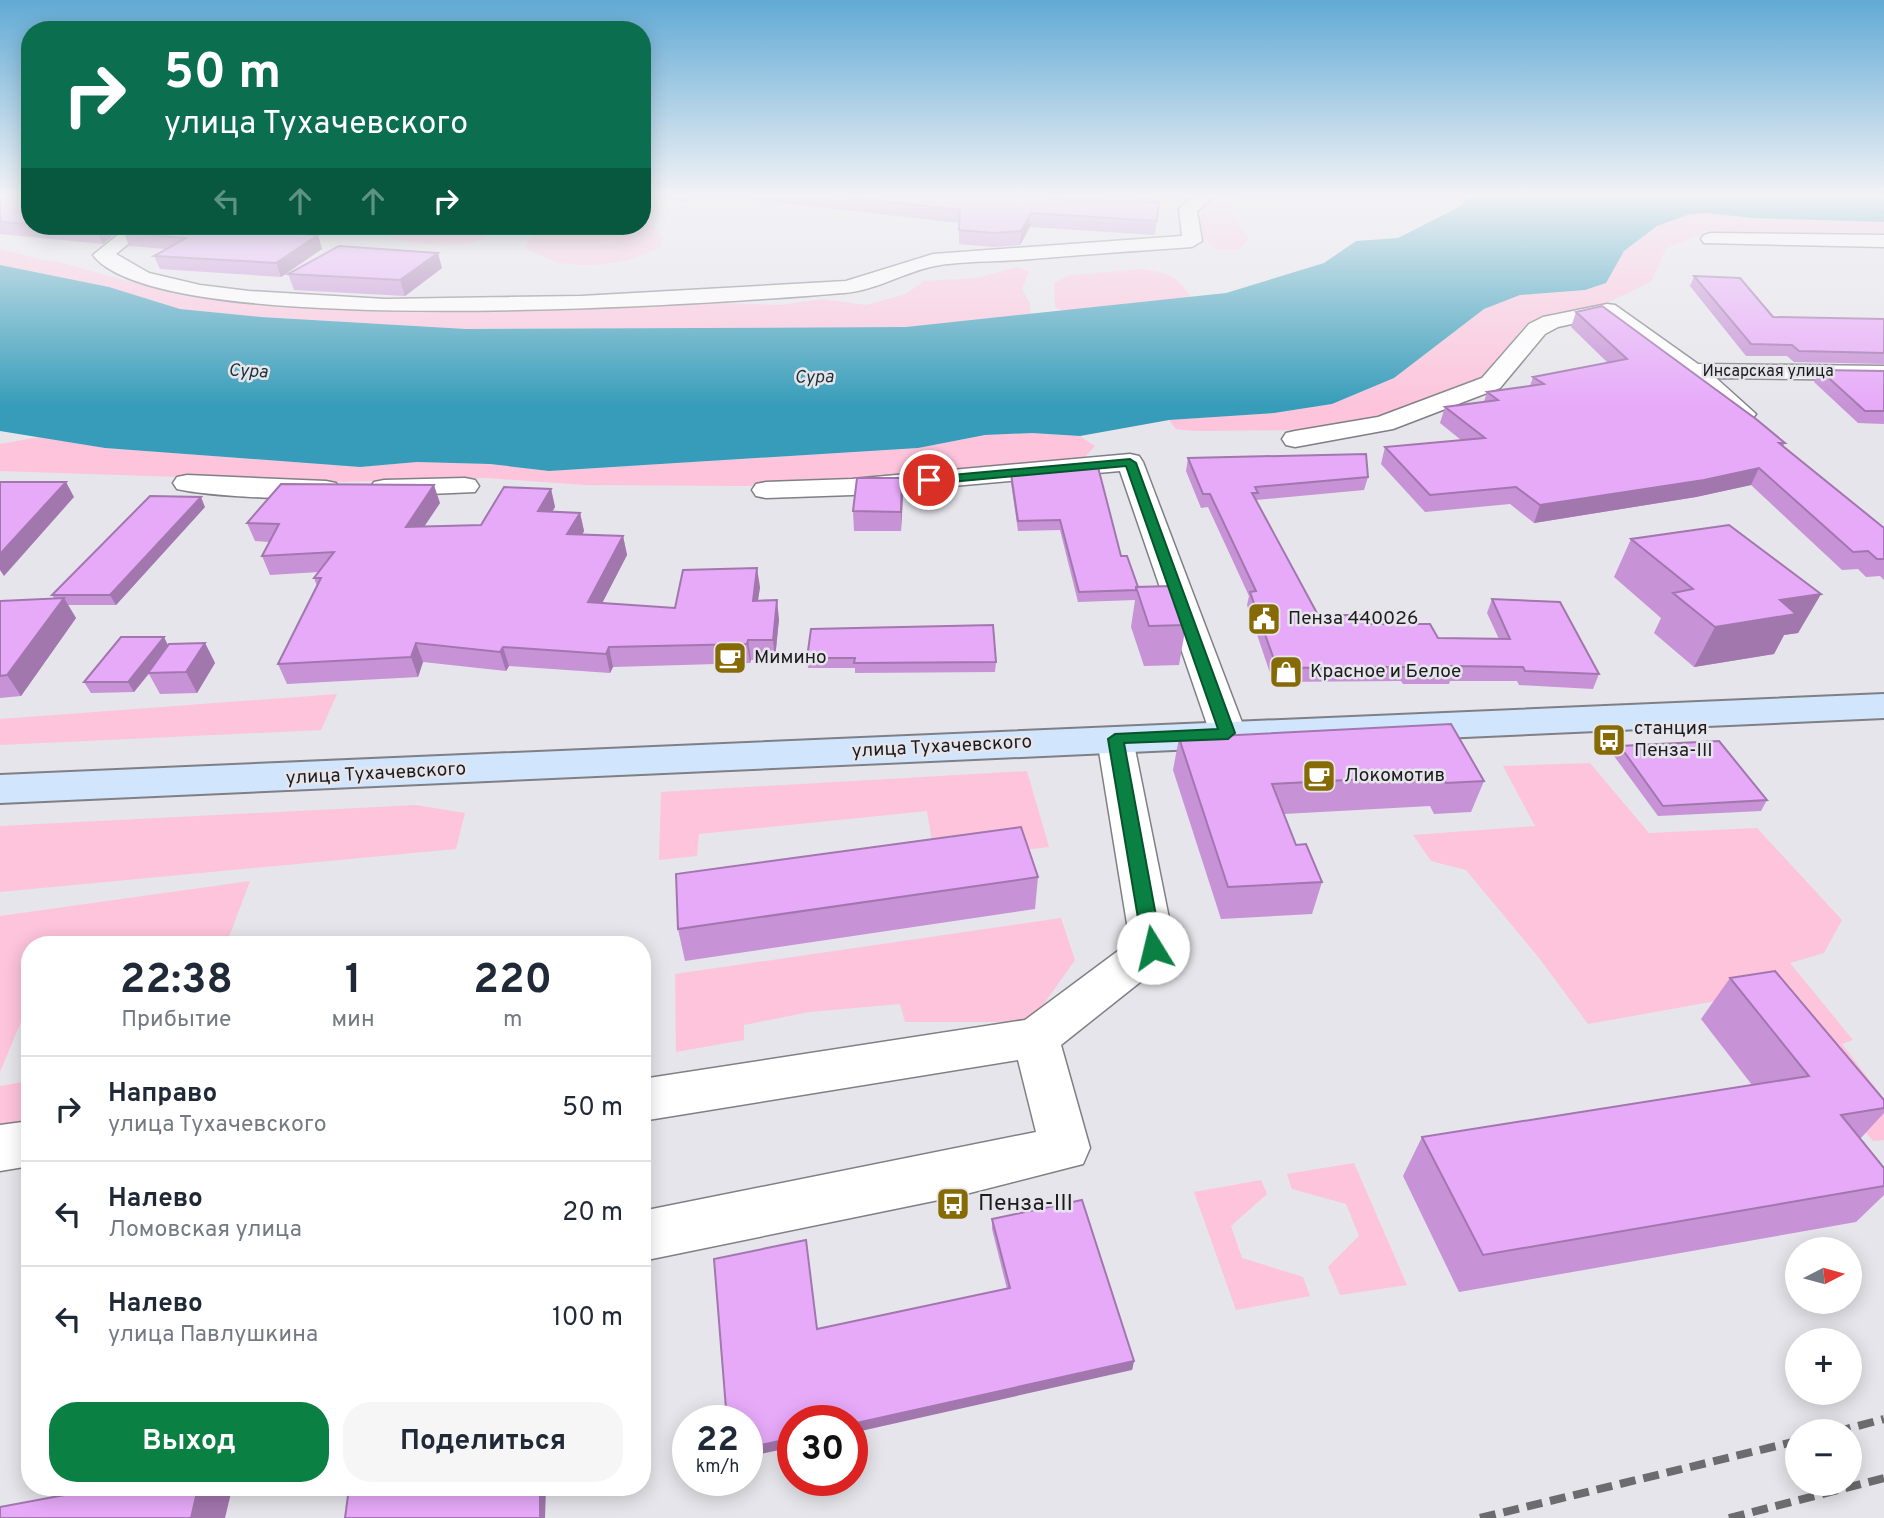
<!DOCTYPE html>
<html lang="ru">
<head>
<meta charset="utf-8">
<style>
	body { margin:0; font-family:Overpass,sans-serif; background:#f6f6f7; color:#1f2937; height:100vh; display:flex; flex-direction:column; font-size:26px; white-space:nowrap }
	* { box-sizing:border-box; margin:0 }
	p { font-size:23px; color:#747a83 }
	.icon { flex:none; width:38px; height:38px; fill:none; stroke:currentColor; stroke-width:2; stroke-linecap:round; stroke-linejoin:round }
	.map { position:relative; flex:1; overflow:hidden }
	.drawer { position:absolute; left:21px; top:936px; width:630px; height:560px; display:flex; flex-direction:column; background:#fff; border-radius:28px; box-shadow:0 4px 18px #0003 }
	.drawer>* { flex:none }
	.top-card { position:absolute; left:21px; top:21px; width:630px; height:214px; border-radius:28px; box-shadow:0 4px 18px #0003; background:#0b6e4f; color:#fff; overflow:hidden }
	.needle { width:46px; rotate:84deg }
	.buttons { position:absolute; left:1785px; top:1237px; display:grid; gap:14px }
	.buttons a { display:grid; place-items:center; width:77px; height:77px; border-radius:50%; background:#fff; box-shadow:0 4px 18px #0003; font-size:35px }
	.speed { position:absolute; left:672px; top:1405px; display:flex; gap:14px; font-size:35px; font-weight:700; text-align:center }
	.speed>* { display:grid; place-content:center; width:91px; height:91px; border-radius:50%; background:#fff; box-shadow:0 4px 18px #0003; line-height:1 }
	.speed small { font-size:18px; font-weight:400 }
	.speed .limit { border:10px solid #d22; background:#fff; color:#111 }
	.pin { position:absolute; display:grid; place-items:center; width:60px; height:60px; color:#fff; margin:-30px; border:4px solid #fff; border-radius:50%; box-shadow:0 2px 7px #0007 }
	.me { position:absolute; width:77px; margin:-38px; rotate:351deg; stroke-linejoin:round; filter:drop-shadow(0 0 5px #0008) }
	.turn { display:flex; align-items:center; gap:24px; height:147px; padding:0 28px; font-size:32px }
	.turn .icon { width:91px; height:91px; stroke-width:2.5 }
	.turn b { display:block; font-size:49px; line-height:60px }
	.lanes { display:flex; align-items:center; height:66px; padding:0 28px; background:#0003; justify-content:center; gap:35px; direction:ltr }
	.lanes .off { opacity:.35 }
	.eta { display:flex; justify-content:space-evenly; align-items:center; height:119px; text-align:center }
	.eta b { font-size:42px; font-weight:700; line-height:49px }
	.primary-button { display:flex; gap:14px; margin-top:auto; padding:14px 28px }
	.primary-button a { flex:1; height:80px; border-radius:28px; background:#0b8043; color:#fff; font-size:28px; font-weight:700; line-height:80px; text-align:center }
	.primary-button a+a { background:#f6f6f7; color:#1f2937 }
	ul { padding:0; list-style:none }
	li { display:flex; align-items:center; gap:21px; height:105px; padding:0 28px; border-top:2px solid #e0e1e3 }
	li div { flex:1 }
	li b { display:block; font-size:26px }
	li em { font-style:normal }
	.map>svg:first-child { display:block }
	.green { fill:#fdc4dc }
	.water { fill:#369cb9 }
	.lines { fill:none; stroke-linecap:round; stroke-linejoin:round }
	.street-casing { stroke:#7f7f85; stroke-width:3 }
	.secondary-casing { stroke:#7f7f85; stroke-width:4 }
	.street { fill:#fff; fill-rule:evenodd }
	.secondary { fill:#d1e6fd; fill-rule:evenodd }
	.rail { stroke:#6c6c70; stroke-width:8; stroke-dasharray:16 8; stroke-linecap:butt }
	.wall { fill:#c792d6 }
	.shaded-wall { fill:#a277ae }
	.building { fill:#e7aaf9; stroke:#a277ae; stroke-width:2 }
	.route { fill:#0b8043; stroke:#07532c; stroke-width:2 }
	.labels { text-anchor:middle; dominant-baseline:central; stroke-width:5; stroke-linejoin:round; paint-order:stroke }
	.far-street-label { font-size:16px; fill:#1c1c1e; stroke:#e5e5eb }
	.far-water-label { font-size:18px; font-style:italic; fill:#1b3239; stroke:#e5e5eb }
	.poi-label { font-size:19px; fill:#1c1c1e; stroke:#e5e5eb; text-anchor:start }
	.street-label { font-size:19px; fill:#1c1c1e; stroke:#e5e5eb }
	.near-poi-label { font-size:23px; fill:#1c1c1e; stroke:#e5e5eb; text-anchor:start }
</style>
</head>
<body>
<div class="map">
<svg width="1884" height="1518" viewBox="0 0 1884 1518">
	<rect width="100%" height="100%" fill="#e5e5eb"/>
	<path class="green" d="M1218 197 1234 198 1232 214 1249 239 1238 250H1216L1196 229 1204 204Z
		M1706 213 1753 218 1884 222V236L1803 233 1703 234 1666 248 1651 282 1603 305 1556 312 1527 323 1481 379 1381 417 1304 430 1194 431 1176 429 1169 420 1274 413 1332 404 1394 378 1484 309 1520 295 1585 290 1606 283 1623 252 1657 226 1690 214Z
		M642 221 656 228 663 237 661 246C636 262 596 268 566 264 553 262 538 254 525 249 529 236 534 230 547 226H642Z
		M362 226H506C495 231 483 240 471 243 441 250 388 241 362 226Z
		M0 249 42 260 58 262 183 296 389 310 723 303 780 305 823 299 866 305 906 294 924 281 976 278 1018 267 1029 272 1022 289 1030 304 1031 315 906 327 466 329 261 317 180 309 108 287 0 265Z
		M1142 269C1169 273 1175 274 1191 297L1066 312 1055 307 1054 283 1070 275Z
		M1032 433 1080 436 1095 446 1084 458 846 483 746 486 585 485 487 478 333 482 0 471V444L39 437 105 448 360 467 417 462 490 464 549 471 918 448 985 435Z
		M337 694 321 730 0 745V719Z
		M1590 763 1649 833 1757 828 1842 920 1824 953 1790 963 1853 1040 1842 1044 1884 1099V1140L1873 1141 1749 995 1588 1024 1539 958 1466 870 1431 861 1413 835 1535 826 1503 766Z
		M1027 771 1049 847 935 860 927 811 699 834 697 856 659 860 661 792Z
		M416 805 465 813 456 849 0 892V826Z
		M250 881 226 945H30V1000L0 1072V916Z
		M1061 918 1075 960 1031 1022H905L900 1004 809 1012 744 1025V1040L676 1052 675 974Z
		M30 1081V1132L0 1137V1086Z
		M1354 1163 1407 1285 1340 1295 1328 1267 1359 1236 1346 1204 1292 1189 1287 1174Z
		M1261 1180 1267 1194 1231 1226 1242 1258 1303 1277 1310 1296 1236 1310 1194 1192Z"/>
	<path class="water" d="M1475 194H1884V222L1753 218 1706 213 1690 214 1657 226 1624 251 1606 283 1585 290 1520 295 1484 309 1394 378 1332 404 1274 413 1169 420 1080 436 1032 433 985 435 918 448 549 471 490 464 417 462 360 467 105 448 0 431V265L109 287 180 309 261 317 466 329 906 327 1226 293 1324 263 1356 241 1398 238 1457 208Z"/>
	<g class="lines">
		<defs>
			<path id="street" d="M1196 194H1217L1197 211 1202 241 1192 247C1134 251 1077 255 1019 260 992 262 962 261 935 266 904 272 875 291 844 293 725 303 159 343 93 255L129 226H150L116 254 149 273 200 285 249 291 385 299 581 296 846 281 933 254 1182 236 1179 209Z
				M1711 233 1884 235V247L1704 243 1701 239 1704 235Z
				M1607 304 1615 305 1698 364 1884 366V380L1716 378 1756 414 1752 419 1743 422 1734 419 1685 376 1603 317 1558 327 1545 334 1500 388 1393 429 1295 447 1286 445 1282 439 1286 433 1295 431 1378 417 1482 378 1529 324 1543 317Z
				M1130 454 1139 456 1143 462 1246 733 1241 741 1228 745 1215 741 1210 733 1120 471 852 495 766 498 756 496 752 490 756 484 766 482 852 479Z
				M187 475 326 481 336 483 340 489 336 495C306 502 208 496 177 489L173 483 177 477Z
				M465 478 475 480 479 486 475 492 384 496 374 494 370 488 374 482 384 480Z
				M1115 727 1128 731 1133 739 1175 948 1168 960 1061 1045 1090 1148 1083 1164 958 1196 642 1261V1211L1036 1132 1018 1060 642 1121V1079L1025 1020 1130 942 1097 739 1102 731Z
				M30 1121V1166L0 1171V1125Z"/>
			<path id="secondary" d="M1884 694V718L0 803V775Z"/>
		</defs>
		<use href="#street" class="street-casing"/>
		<use href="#secondary" class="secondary-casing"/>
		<use href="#street" class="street"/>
		<use href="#secondary" class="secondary"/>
		<path class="rail" d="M1835 1432 1884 1419
			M1480 1518 1797 1441
			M1729 1518 1884 1478"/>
	</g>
	<path class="wall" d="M0 194H30V226H125L103 244 0 234Z
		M642 194H700L687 202 642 197Z
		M700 194H1012L1071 200 1159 202 1155 235 1030 227 1020 245 994 247 959 244V223Z
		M1045 194H1186L1180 200 1161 196 1158 201Z
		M133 226H327L310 235H318L322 249 281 277 160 269 154 256 166 249 129 246 124 233Z
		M442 268 405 296 294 290 288 274Z
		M1694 276 1773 317 1884 319V364L1794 362 1787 356H1746L1690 286Z
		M1576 312 1785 443 1783 447 1884 528V580L1880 576 1866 577 1858 569 1842 570 1751 485 1696 497 1534 523 1510 504 1425 512 1381 464 1385 447 1461 440 1440 423 1445 407 1484 402 1487 392 1530 386 1533 377 1608 363 1571 327Z
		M1820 370 1884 371V424L1858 423 1814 382Z
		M1188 458 1368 477 1364 490 1256 500V501L1318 615 1368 624 1438 638 1499 639 1487 613 1492 599 1599 674 1593 689 1519 685 1517 681H1450L1449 684H1403L1401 681 1273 682 1247 605 1249 596 1208 507 1201 508 1186 471Z
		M1011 474 1121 556 1137 587 1186 625 1179 665 1144 666 1131 627 1135 600 1078 602 1060 530 1018 531 1011 483Z
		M902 478 901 531H854L853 511Z
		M551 489 555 507 552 512 580 513 584 531 582 535 623 536 627 555 602 603 675 608 760 587 758 600 779 619 775 659 751 660 750 663 613 667 610 673 509 666 506 671 423 662 418 677 287 684 278 664 317 586 314 578 319 572 270 575 262 556 269 542 255 541 247 523 440 503 424 526 481 525Z
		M205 507 116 605H68L76 618 21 696 0 698V601L54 598 52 595Z
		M1631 539 1821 594 1798 633 1784 635 1774 654 1694 667 1654 633 1661 618 1614 577Z
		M811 629 996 662 995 672 855 673V668H808L807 658Z
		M205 643 215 663 197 693 160 694 149 674 134 692 91 693 84 682 168 645Z
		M1179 738 1484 781 1471 812 1434 814 1430 806 1284 814 1296 845 1322 882 1312 914 1221 919 1173 770Z
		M1620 746 1767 800 1761 811 1658 816 1614 756Z
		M1038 877 1035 909 685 961 678 929Z
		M1730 978 1884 1100V1113L1860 1139 1884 1168V1195L1856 1222 1459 1292 1403 1176 1422 1137 1752 1085 1701 1019Z
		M992 1219 1134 1361 1132 1370 1007 1289 992 1229Z"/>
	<path class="shaded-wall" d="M686 194H700L687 202Z
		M1031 213 1030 227 1020 245 1021 231Z
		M103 226H125L103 244 97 231Z
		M298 226H327L288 247 283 233Z
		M318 235 322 249 281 277 276 263Z
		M438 253 442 268 405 296 400 280Z
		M1759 468 1751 485 1696 497 1534 523 1540 505Z
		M902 478 903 497 901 531V512Z
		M66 482 74 497 4 576 0 570V554Z
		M434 485 440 503 412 545 406 527Z
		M551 489 555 507 542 529 538 511Z
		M201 497 205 507 116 605 110 595Z
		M580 513 584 531 572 552 567 534Z
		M623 536 627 555 593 621 588 602Z
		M757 568 760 587 755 620 753 601Z
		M1821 594 1798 633 1784 635 1774 654 1694 667 1715 627 1780 600Z
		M64 598 76 618 21 696 7 675Z
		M777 600 779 619 775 659 773 640Z
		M164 637 169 647 134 692 128 682Z
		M748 640 751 660 750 663 747 644Z
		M205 643 215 663 197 693 186 672Z
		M416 643 423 662 418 677 411 657Z
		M503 647 509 666 506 671 500 652Z
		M609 647 613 667 610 673 606 654Z
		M1134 1361 1132 1370 852 1433V1424Z
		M793 1438V1447L747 1457V1448Z
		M198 1488H225L231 1493 225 1518H191Z
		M540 1488H546L545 1518H540Z"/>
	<path class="building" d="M0 194H30V224L0 222Z
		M819 194H1012L1071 200 1159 202 1157 221 1031 213 1021 231 994 233 959 230 960 210Z
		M45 226H103L97 231Z
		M133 226H298L283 233 318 235 276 263 154 256 186 238 124 233Z
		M339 246 438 253 400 280 288 274Z
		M1694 276 1740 278 1773 317 1884 319V353L1799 351 1792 345 1751 344Z
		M1602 306 1756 419 1785 443H1779L1884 528V559H1877L1868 551 1853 552 1759 468 1704 480 1540 505 1516 487 1430 495 1385 447 1485 438 1445 407 1498 400 1487 392 1544 384 1533 377 1627 359 1576 312Z
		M1820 370 1884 371V411H1865Z
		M1366 454 1368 477 1255 487 1258 493H1252L1318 615H1364L1368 624H1430L1438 638 1510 639 1492 599 1560 602 1599 674 1525 671 1523 667 1452 666 1454 669 1407 670 1406 667 1277 668 1250 592 1256 591 1210 494H1203L1188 458Z
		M1098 467 1121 556H1127L1138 587H1136V590L1079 592 1060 520 1018 521 1011 474Z
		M857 478H902L901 512 853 511Z
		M0 482H66L0 554Z
		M281 484 434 485 406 527 481 525 504 487 551 489 538 511 580 513 567 534 623 536 588 602 675 608 683 570 757 568 753 601 777 600 773 640H748L747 644 609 647 606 654 503 647 500 652 416 643 411 657 278 664 321 578H314L334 552 262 556 279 524 247 523Z
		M150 496 201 497 110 595H52Z
		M1729 525 1821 594 1780 600 1796 614 1715 627 1673 593 1693 589 1631 539Z
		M1172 586 1186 625 1149 626 1136 587Z
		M64 598 7 675 0 676V601Z
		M993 625 996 662 854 663 855 658H807L811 629Z
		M121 637H164L128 682H84Z
		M205 643 186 672 148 673 169 644Z
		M1451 724 1484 781 1446 783 1442 775 1272 784 1296 845 1306 844 1322 882 1228 887 1179 738Z
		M1719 741 1767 800 1663 806 1620 746Z
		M1021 827 1038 877 678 929 676 874Z
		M1775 971 1884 1100V1108L1841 1115 1884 1168V1186L1483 1255 1422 1137 1809 1076 1730 978Z
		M1082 1200 1134 1361 852 1424V1421H793V1438L747 1448V1421H727L714 1259 806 1240 817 1329 1010 1288 992 1219Z
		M102 1488H198L191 1518H0V1507Z
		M349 1488H540V1518H345Z"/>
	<linearGradient id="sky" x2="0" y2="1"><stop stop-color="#61aad5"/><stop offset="0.48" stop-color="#f3f3f6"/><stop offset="1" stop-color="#f3f3f6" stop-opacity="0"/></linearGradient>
	<rect width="1884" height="407" fill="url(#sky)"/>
	<path class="route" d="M1130 459 1136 463 1235 733 1228 739 1124 743 1162 948 1159 954 1153 956 1146 954 1143 948 1108 739 1115 734 1218 729 1126 466 929 484 923 480 929 477Z"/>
	<defs>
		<symbol id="civic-square" viewBox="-11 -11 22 22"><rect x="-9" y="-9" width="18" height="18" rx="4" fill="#866a06" stroke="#e5e5eb"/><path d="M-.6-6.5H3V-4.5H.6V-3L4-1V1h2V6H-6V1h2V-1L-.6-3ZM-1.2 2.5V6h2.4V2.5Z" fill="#fff"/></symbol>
		<symbol id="cafe-square" viewBox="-11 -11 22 22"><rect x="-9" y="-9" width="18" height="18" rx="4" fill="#866a06" stroke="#e5e5eb"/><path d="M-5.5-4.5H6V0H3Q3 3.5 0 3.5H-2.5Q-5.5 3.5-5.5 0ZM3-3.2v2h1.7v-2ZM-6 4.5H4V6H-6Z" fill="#fff"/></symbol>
		<symbol id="shop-square" viewBox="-11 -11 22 22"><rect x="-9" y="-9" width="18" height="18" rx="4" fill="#866a06" stroke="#e5e5eb"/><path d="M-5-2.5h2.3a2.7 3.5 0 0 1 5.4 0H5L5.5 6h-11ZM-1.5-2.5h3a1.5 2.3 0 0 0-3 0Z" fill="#fff"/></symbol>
		<symbol id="bus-square" viewBox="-11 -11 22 22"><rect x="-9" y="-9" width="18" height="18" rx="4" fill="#866a06" stroke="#e5e5eb"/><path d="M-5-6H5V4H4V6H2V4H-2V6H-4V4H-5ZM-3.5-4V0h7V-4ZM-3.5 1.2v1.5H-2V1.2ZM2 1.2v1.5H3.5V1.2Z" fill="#fff"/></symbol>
	</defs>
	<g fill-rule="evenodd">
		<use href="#civic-square" x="1245" y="600" width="38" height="38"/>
		<use href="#cafe-square" x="711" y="639" width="38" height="38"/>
		<use href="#shop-square" x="1267" y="653" width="38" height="38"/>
		<use href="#bus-square" x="1590" y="721" width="38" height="38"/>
		<use href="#cafe-square" x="1300" y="757" width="38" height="38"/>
		<use href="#bus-square" x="934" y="1185" width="38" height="38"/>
	</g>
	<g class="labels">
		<g class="far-street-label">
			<text x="1768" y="372">Инсарская улица</text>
		</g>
		<g class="far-water-label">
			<text transform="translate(248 372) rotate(3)">Сура</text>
			<text transform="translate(814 378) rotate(-1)">Сура</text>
		</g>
		<g class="poi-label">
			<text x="1288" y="619">Пенза 440026</text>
			<text x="754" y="658">Мимино</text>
			<text x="1310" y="672">Красное и Белое</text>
			<text x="1634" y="729">станция<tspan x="1634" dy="22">Пенза-III</tspan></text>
			<text x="1344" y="776">Локомотив</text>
		</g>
		<g class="street-label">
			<text transform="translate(942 747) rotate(-3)">улица Тухачевского</text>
			<text transform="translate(376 774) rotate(-3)">улица Тухачевского</text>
		</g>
		<g class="near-poi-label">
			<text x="978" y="1204">Пенза-III</text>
		</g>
	</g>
</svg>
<div class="buttons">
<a><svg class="needle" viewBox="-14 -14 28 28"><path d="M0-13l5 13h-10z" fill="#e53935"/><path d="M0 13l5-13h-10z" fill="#747a83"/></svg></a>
<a>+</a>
<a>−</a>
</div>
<div class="speed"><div>22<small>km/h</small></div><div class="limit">30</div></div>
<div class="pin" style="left:929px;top:480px;background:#d93025"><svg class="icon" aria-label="arrive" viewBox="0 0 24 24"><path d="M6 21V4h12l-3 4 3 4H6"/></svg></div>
<svg class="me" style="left:1153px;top:948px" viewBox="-20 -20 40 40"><circle r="19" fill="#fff"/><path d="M0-13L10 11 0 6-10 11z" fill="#0b8043"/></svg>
<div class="top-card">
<div class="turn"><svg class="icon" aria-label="right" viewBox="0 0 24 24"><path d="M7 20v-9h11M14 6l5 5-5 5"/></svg><div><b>50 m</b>улица Тухачевского</div></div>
<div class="lanes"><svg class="icon off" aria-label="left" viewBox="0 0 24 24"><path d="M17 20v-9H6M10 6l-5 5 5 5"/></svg><svg class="icon off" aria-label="ahead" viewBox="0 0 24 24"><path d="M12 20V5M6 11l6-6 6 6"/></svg><svg class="icon off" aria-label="ahead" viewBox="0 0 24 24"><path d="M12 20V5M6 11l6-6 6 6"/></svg><svg class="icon" aria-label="right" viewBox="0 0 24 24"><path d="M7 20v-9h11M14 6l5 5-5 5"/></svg></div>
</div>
<section class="drawer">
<div class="eta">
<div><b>22:38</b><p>Прибытие</p></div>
<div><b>1</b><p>мин</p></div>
<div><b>220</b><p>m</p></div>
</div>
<ul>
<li><svg class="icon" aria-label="right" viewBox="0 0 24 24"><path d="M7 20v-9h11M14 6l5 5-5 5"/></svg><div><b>Направо</b><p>улица Тухачевского</p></div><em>50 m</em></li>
<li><svg class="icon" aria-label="left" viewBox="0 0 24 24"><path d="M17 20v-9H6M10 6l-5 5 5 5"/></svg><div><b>Налево</b><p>Ломовская улица</p></div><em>20 m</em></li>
<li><svg class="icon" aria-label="left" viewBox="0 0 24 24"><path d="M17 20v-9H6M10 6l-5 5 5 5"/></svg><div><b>Налево</b><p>улица Павлушкина</p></div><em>100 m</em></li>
</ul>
<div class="primary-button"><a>Выход</a><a>Поделиться</a></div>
</section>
</div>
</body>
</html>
